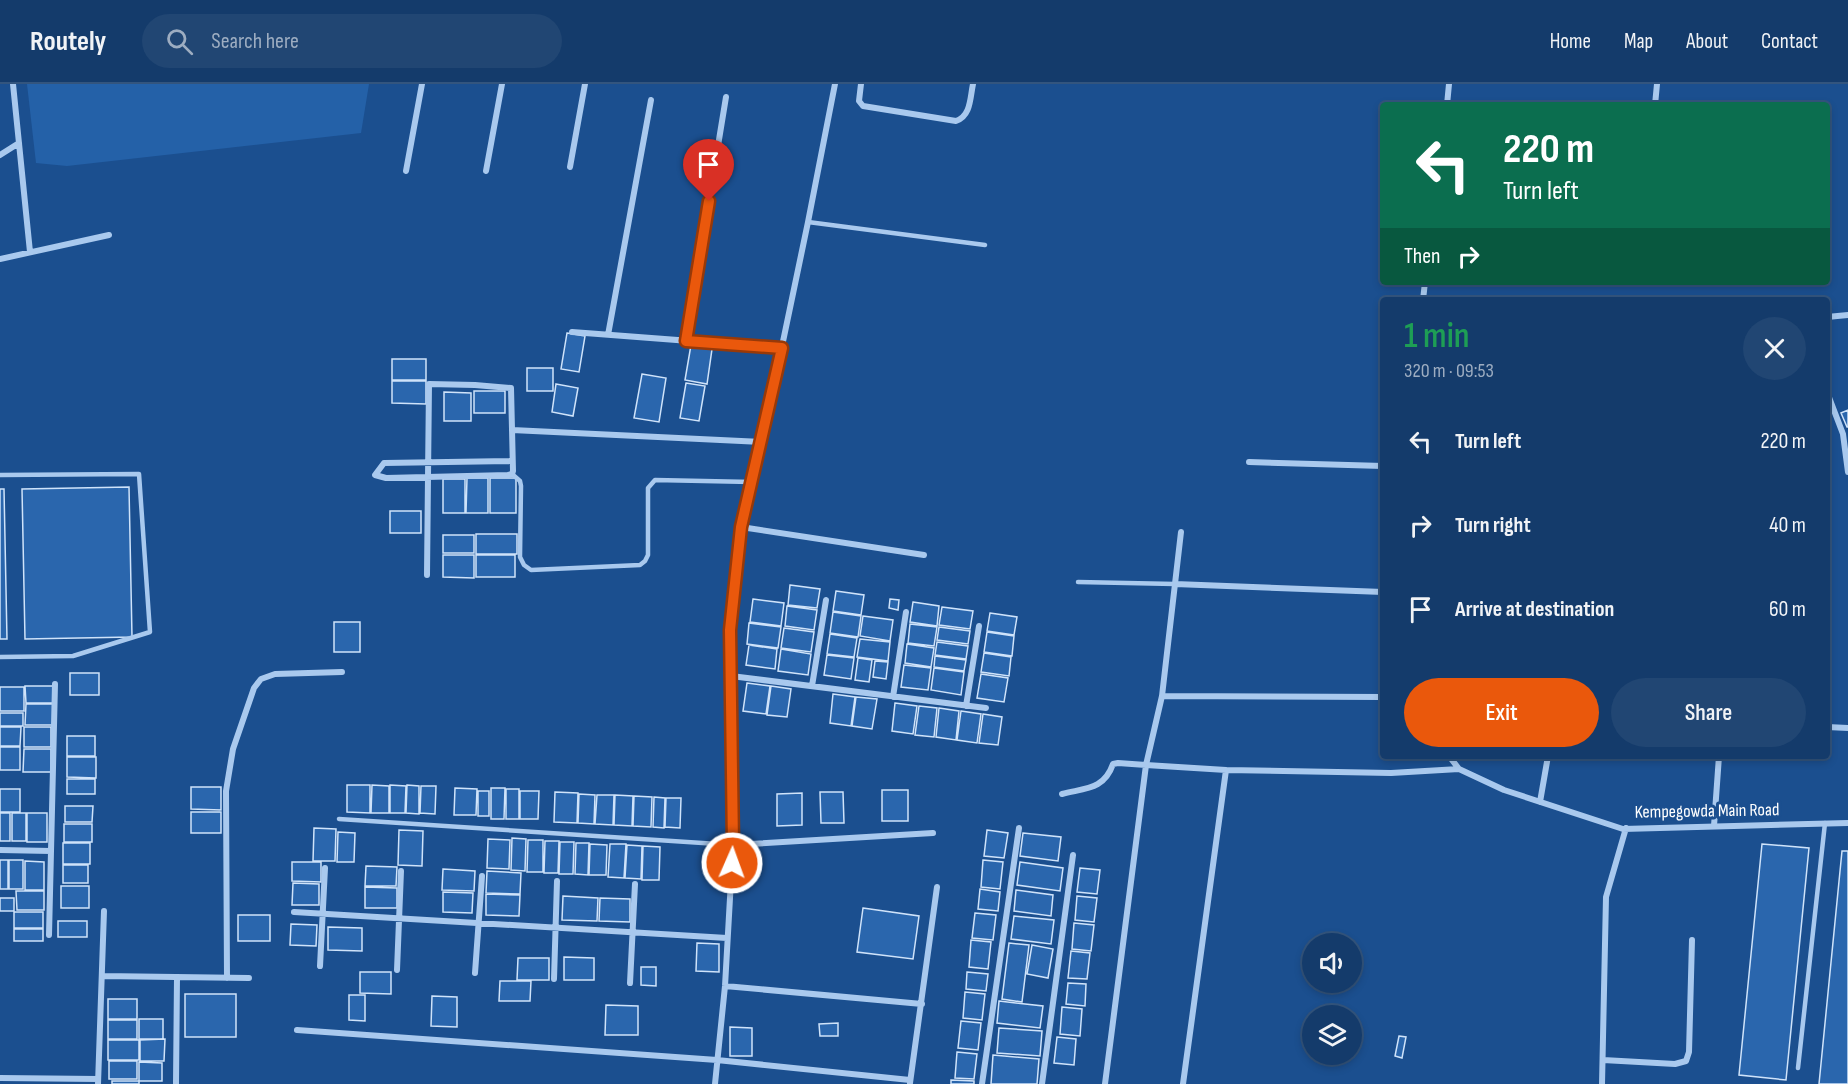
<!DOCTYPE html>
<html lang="en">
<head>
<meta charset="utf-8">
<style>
	body { margin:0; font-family:"Sofia Sans Condensed",sans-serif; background:#214673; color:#f1f3f6; height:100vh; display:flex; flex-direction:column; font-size:22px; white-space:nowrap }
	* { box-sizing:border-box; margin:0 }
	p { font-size:20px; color:#9dadc1 }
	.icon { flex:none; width:33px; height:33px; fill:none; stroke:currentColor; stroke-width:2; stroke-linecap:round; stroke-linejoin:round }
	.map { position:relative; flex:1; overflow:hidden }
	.sheet { position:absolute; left:1380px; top:213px; width:450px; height:462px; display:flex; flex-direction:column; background:#143b6b; border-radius:6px; box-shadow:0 3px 9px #0003,0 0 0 2px #33557e }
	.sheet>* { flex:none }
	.banner { position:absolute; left:1380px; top:18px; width:450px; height:183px; border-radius:6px; box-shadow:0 3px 9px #0003,0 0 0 2px #33557e; background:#0b6e4f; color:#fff; overflow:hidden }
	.fabs { position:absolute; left:1302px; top:849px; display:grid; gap:12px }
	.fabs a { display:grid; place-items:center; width:60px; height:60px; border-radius:50%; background:#143b6b; box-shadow:0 3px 9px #0003,0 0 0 2px #33557e; font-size:30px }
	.pin { position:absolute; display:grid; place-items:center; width:51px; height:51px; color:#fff; margin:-62px -26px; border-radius:50% 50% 50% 0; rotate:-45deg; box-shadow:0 0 6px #0007 }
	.pin .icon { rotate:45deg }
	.me { position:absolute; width:66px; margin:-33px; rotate:2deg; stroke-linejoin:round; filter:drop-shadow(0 0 4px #0008) }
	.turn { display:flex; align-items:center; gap:21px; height:126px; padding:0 24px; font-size:27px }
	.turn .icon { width:78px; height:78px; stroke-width:2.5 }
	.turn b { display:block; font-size:42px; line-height:51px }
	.then { display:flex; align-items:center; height:57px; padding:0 24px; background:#0003; gap:12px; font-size:22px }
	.round { display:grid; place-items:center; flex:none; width:63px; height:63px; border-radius:32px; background:#214673 }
	.headline { display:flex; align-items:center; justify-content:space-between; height:102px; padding:0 24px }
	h1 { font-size:36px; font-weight:600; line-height:45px; color:#1e9e55 }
	.button { display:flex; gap:12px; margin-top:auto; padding:12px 24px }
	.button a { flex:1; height:69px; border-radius:36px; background:#ea580c; color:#fff; font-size:24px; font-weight:600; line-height:69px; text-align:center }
	.button a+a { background:#214673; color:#f1f3f6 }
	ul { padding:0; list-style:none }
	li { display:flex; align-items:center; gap:18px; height:84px; padding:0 24px }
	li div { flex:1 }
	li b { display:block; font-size:22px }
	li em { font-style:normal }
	header { display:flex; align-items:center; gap:36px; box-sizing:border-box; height:84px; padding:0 30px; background:#143b6b; border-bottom:2px solid #33557e }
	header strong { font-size:28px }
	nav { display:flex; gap:33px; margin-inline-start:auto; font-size:21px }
	.search { width:420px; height:54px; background:#214673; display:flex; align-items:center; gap:15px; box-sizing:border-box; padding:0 21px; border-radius:33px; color:#9dadc1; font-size:22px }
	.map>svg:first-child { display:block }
	.green { fill:#2461a8 }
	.building { fill:#2a66ad; stroke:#cfe3fa; stroke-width:1.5 }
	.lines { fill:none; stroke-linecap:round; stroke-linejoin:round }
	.lane { stroke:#a9c9ee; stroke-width:4.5 }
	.street { stroke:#a9c9ee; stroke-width:6 }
	.route-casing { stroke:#983908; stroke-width:15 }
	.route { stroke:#ea580c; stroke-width:10 }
	.labels { text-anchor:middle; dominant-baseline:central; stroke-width:6; stroke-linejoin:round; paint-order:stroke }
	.street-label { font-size:18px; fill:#fff; stroke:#1b4f8f }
</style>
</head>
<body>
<header>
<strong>Routely</strong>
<div class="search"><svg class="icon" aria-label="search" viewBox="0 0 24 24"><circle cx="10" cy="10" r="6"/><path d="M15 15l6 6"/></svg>Search here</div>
<nav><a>Home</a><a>Map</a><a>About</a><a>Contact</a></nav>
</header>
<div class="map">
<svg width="1848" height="1000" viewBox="0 0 1848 1000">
	<rect width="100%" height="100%" fill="#1b4f8f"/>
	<path class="green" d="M27 0H369L361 49 67 82 36 79Z"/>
	<path class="building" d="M567 249 585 252 579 288 561 285Z
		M691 261 712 265 707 300 685 296Z
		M392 275H426V296H392Z
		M527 284H553V307H527Z
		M642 290 666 294 659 338 634 334Z
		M392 297H426V320L392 319Z
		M686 299 705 302 699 337 680 334Z
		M556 300 578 304 573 332 552 328Z
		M474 307H505V329H474Z
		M444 308 471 309V337H444Z
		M1848 326V343H1847L1841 329Z
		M467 394H488V429H466Z
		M490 394H516V429H490Z
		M443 395H465V429H443Z
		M129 403 132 553 25 555 22 405Z
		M0 405H4L7 555H0Z
		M390 427H421V449H390Z
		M476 450H517V470H476Z
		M443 451H474V469H443Z
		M443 471H474V494L443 493Z
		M476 471H515V493H476Z
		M790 501 820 505 817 524 788 521Z
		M836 507 864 511 861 531 833 527Z
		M753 515 784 519 781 542 750 538Z
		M890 515 899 516 898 526 889 524Z
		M913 518 939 522 937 542 910 538Z
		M787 522 817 526 814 546 785 542Z
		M942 523 973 527 970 545 939 541Z
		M833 528 861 532 858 553 830 549Z
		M990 529 1017 533 1014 551 987 547Z
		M863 532 893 536 890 557 860 552Z
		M334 538H360V568H334Z
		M749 539 781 543 778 564 747 560Z
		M910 540 937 543 934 562 908 559Z
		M939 543 970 547 968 560 937 556Z
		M784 544 814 548 811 568 781 564Z
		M987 548 1014 552 1012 572 984 568Z
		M830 550 857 554 854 573 827 570Z
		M860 555 890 558 888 577 857 573Z
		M937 558 968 562 966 575 935 571Z
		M907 560 934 564 931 583 905 579Z
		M749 561 777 565 775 585 746 581Z
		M781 565 811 570 808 591 778 587Z
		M984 569 1011 573 1009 592 981 588Z
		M827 571 854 574 851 595 824 591Z
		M935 572 966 576 964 587 934 583Z
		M858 574 872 576 869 598 855 596Z
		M875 577 888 578 886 595 873 593Z
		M904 581 931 584 928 606 901 603Z
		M934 584 964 588 961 611 931 606Z
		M70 589H99V611H70Z
		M981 590 1008 594 1004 618 977 614Z
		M747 599 770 602 766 630 743 627Z
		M25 602H53V619H26Z
		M771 602 791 605 787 633 767 631Z
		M0 603H24V627H0Z
		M833 610 855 613 851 642 830 639Z
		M856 613 877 615 872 645 852 642Z
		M895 619 917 622 913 650 892 647Z
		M26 620H53V641H25Z
		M919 622 937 624 934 653 915 651Z
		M939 624 959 627 956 656 936 653Z
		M961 627 981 630 977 659 957 656Z
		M0 629H23V642H0Z
		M983 630 1002 633 998 661 979 659Z
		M0 643H21L20 662H0Z
		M24 643H51V663H24Z
		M67 652H95V672H67Z
		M0 663H20V686H0Z
		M24 665H51V688H23Z
		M67 673H96V694L67 693Z
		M67 695H95V710H67Z
		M347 701H370V729L347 728Z
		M372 701 389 702V729H371Z
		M390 701 406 702 405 729H390Z
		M407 701 419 702V730L406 729Z
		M421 702H436L435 730 420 729Z
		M191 703H221V726L191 725Z
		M455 704 477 705 476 731H454Z
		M491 704H505L504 735H491Z
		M0 705H20V728H0Z
		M506 705H519V735H506Z
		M882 706H908V737H882Z
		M478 707H489V732H478Z
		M520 707H539L538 735H520Z
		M555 708 578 709 577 739 554 738Z
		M820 708H843L844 739H821Z
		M802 709V741L777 742V710Z
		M579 710 595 711 594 740 578 739Z
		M597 711H614L613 741 595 740Z
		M615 711 633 712 632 742 614 741Z
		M634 712 652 713 651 743 633 742Z
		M654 713 665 714 664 744 653 743Z
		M666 714H681L680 744 665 743Z
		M65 722H93L92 738H65Z
		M191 728H221V749H191Z
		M0 729H10V757H0Z
		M12 729H26V757H12Z
		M27 729H47V758H27Z
		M64 740H92V758H64Z
		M314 744 336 745 335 777H313Z
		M399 746 423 747 422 782 398 781Z
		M987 746 1008 749 1004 774 984 772Z
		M338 748 355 749 354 778H337Z
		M1023 749 1061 753 1058 777 1020 772Z
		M512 754 526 755 525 787 511 786Z
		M488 755 510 756 509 785 487 784Z
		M528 756H543V788H527Z
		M545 757H559L558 789H544Z
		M560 758H574L573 790H559Z
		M63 759H90V780H63Z
		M576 759H589L588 791 575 790Z
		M590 760 607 761 606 791H589Z
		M610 760H626L624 794 608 793Z
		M1762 760 1809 764 1786 996 1739 991Z
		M627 761 642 762 641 795 625 794Z
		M643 762 660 763 659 796H642Z
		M1842 767H1848V1000H1819Z
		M0 776H8V805H0Z
		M9 776H23V805H9Z
		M983 776 1003 778 1000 805 981 803Z
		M25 777 44 778V806H25Z
		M292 778H321V798L292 797Z
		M1020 778 1063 784 1060 807 1017 801Z
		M63 781H88V799H63Z
		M366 782 397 783 396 802H365Z
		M1080 784 1100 786 1097 810 1077 808Z
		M443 785 475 787 474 807 442 806Z
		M487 787 521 789 520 810 486 809Z
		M293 799 319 800V821H292Z
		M61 802H89V824H61Z
		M365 803 397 804V824H365Z
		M980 805 1000 808 998 827 978 825Z
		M1016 806 1053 811 1051 832 1014 827Z
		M16 807H44V826H17Z
		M443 808 473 809 472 829 443 828Z
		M486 810 520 811 519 832 486 831Z
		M563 812 598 814 597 837 562 836Z
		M1077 812 1097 814 1094 838 1075 836Z
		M0 814H14V827H0Z
		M600 814 630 815V838L599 837Z
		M863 824 919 832 913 875 857 868Z
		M14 828H43V844H14Z
		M975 829 996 831 993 856 972 854Z
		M238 831H270V857H238Z
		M1014 832 1054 836 1051 860 1011 855Z
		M58 837H87V853H58Z
		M1074 839 1094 841 1091 867 1072 865Z
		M291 840 317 841 316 862 290 861Z
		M328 843 362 844V867L328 866Z
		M14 845H43V857H14Z
		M971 856 991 858 988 885 969 883Z
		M697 859 719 860V888L696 887Z
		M1009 859 1029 861 1022 918 1002 915Z
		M1032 861 1053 865 1048 894 1027 890Z
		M1071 867 1090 869 1087 895 1068 894Z
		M564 873 594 874V896H564Z
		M518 874H549V896H517Z
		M641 883H656V902L641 901Z
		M360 888H391V910L360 909Z
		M967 888 988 890 986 907 966 905Z
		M500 897H531L530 917H499Z
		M1068 899 1086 900 1085 922 1066 920Z
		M965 908 985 910 982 936 963 934Z
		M185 910H236V953H185Z
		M349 911H365V937L349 936Z
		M432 912 457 913V943L431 942Z
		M108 915H137V935H108Z
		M999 917 1043 922 1040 944 997 939Z
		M606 921 638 922V951H605Z
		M1062 923 1082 925 1080 952 1060 950Z
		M139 935H163V955H139Z
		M108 936H137V955H108Z
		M961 937 981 939 978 966 958 964Z
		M838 939V952H820L819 940Z
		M730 943 752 944V972H730Z
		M999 944 1042 947 1040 972 997 969Z
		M1399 952 1406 953 1402 974 1395 972Z
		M1057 953 1076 955 1074 981 1054 979Z
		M165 955 164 977H140V956Z
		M108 956H139V976H108Z
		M957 968 977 970 974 995 955 994Z
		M993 971 1039 975 1037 1000H991Z
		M109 977H137V995H109Z
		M139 978 162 979V997H139Z
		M951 996 974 997V1000H951Z
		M112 997H139V1000H112Z"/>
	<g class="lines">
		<path class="lane" d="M808 138 985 161
			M512 390 520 397 521 402 520 473 524 481 531 486 640 481 645 477 648 471V404L655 396 752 398
			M0 391 139 390 150 548 73 572 0 573
			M1078 498 1175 500
			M339 735 733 761
			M1798 984 1825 739"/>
		<path class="street" d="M13 0 30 168
			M861 0 859 17 863 22 956 37C971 32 970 14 973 0
			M1447 21 1449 0
			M1655 21 1657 0
			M0 71 19 59
			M570 83 585 0
			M406 87 422 0
			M486 87 502 0
			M0 175 109 151
			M1423 216 1425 198
			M1827 233 1848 231
			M572 248 782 264
			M608 251 651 16
			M686 257 726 13
			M1827 308 1843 350 1848 388
			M512 346 762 358
			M1249 378 1383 382
			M741 443 924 471
			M1181 448 1162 612 1146 681 1226 686 1391 689 1459 685 1504 706 1623 745 1848 739
			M427 491 428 393 429 300 475 301 511 304 513 387 512 390 508 391 386 394 375 391 384 379 512 377
			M1175 500 1383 508
			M731 592 986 624
			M812 602 826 516
			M1162 612 1383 613
			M893 613 906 528
			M966 622 979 542
			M1827 643 1848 644
			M1449 672 1459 685
			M1062 710C1085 704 1104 706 1113 680L1118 679 1146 681 1105 1000
			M1540 718 1548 672
			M1714 742 1719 672
			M733 761 933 749
			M0 766 51 767
			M294 828 727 854
			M49 851 55 600
			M320 882 325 784
			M397 886 401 787
			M475 889 482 792
			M102 892 249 894
			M227 894 226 707 233 665 254 604 261 595 275 590 342 588
			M554 895 557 797
			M630 899 635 800
			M725 902 922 920
			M297 946 717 976 910 996
			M1603 976 1675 980 1686 977 1689 968 1692 856
			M0 994 98 995
			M910 999 937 803
			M98 1000 104 827
			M176 1000 177 893
			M715 1000 725 902 733 761 730 546 741 443 762 358 808 138 835 0
			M982 1000 1019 744
			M1042 1000 1073 771
			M1183 1000 1226 686
			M1602 1000 1606 813 1626 744"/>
	</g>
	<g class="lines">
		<defs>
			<path id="route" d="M709 117 686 257 782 264 741 443 730 546 733 761 732 779"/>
		</defs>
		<use href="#route" class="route-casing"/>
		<use href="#route" class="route"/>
	</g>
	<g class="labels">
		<g class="street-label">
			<text transform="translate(1707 727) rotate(-1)">Kempegowda Main Road</text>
		</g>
	</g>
</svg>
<div class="fabs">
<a><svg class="icon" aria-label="sound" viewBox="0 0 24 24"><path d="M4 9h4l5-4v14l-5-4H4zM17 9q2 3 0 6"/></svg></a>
<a><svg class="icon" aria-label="layers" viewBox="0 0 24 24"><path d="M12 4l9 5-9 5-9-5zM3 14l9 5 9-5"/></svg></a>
</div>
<div class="pin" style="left:709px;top:117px;background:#d93025"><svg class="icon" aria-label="arrive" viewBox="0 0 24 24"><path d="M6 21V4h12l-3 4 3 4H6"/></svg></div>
<svg class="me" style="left:732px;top:779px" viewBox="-20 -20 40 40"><circle r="17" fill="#ea580c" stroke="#fff" stroke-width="3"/><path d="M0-11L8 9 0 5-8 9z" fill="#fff"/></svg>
<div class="banner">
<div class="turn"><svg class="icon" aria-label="left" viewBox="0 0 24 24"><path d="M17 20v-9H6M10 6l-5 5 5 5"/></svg><div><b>220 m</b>Turn left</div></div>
<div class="then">Then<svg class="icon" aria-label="right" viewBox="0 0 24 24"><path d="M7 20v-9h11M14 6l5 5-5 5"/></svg></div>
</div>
<section class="sheet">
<div class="headline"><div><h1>1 min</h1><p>320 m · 09:53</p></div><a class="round"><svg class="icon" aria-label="close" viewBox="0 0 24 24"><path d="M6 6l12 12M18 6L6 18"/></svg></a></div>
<ul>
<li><svg class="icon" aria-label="left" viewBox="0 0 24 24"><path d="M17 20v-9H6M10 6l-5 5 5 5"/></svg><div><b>Turn left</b></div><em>220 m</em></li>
<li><svg class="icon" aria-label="right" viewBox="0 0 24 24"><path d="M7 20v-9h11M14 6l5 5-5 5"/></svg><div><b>Turn right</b></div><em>40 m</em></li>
<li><svg class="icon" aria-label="arrive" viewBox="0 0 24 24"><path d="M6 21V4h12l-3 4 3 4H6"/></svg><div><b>Arrive at destination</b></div><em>60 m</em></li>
</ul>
<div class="button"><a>Exit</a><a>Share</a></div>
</section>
</div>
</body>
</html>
